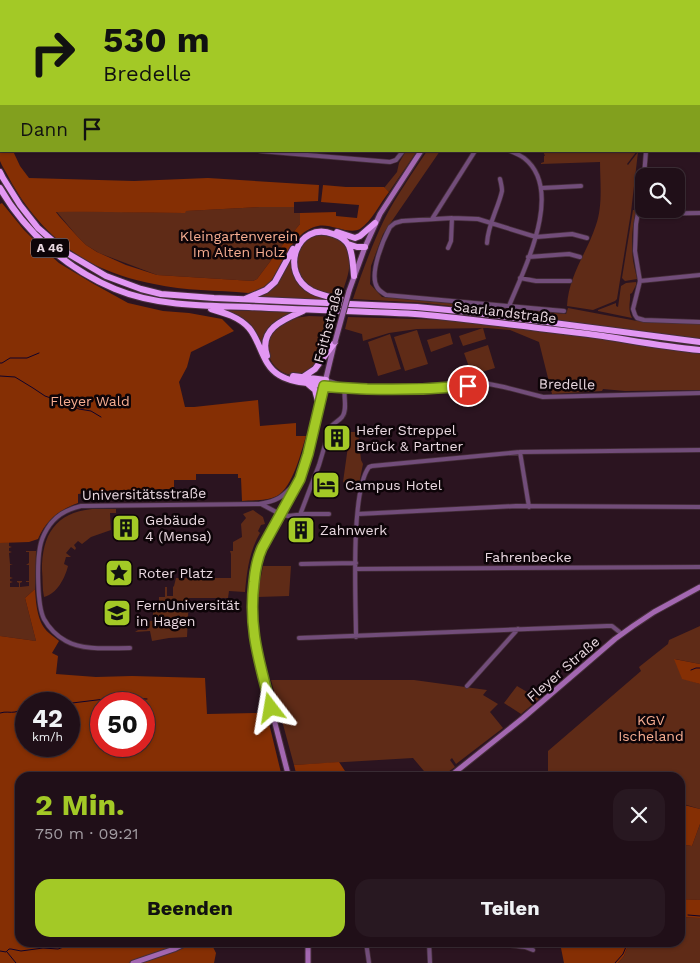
<!DOCTYPE html>
<html lang="de">
<head>
<meta charset="utf-8">
<style>
	body { margin:0; font-family:"Work Sans",sans-serif; background:#281821; color:#f1f3f6; height:100vh; display:flex; flex-direction:column; font-size:19px; white-space:nowrap }
	* { box-sizing:border-box; margin:0 }
	p { font-size:16px; color:#a29ca2 }
	.icon { flex:none; width:28px; height:28px; fill:none; stroke:currentColor; stroke-width:2; stroke-linecap:round; stroke-linejoin:round }
	.map { position:relative; flex:1; overflow:hidden }
	.side { position:absolute; left:15px; top:772px; width:670px; height:175px; display:flex; flex-direction:column; background:#200f18; border-radius:15px; box-shadow:0 1px 4px #0004,0 0 0 1px #3d2f37 }
	.side>* { flex:none }
	.top-card { position:absolute; left:0px; top:0px; width:700px; height:152px; box-shadow:0 1px 4px #0004,0 0 0 1px #3d2f37; background:#a3c926; color:#111; overflow:hidden }
	.fabs { position:absolute; left:635px; top:168px; display:grid; gap:10px }
	.fabs a { display:grid; place-items:center; width:50px; height:50px; border-radius:10px; background:#200f18; box-shadow:0 1px 4px #0004,0 0 0 1px #3d2f37; font-size:25px }
	.speed { position:absolute; left:15px; top:692px; display:flex; gap:10px; font-size:25px; font-weight:700; text-align:center }
	.speed>* { display:grid; place-content:center; width:65px; height:65px; border-radius:50%; background:#200f18; box-shadow:0 1px 4px #0004,0 0 0 1px #3d2f37; line-height:1 }
	.speed small { font-size:12px; font-weight:400 }
	.speed .limit { border:8px solid #d22; background:#fff; color:#111 }
	.pin { position:absolute; display:grid; place-items:center; width:42px; height:42px; color:#fff; margin:-21px; border:2px solid #fff; border-radius:50%; box-shadow:0 1px 5px #0007 }
	.me { position:absolute; width:55px; margin:-28px; rotate:346deg; stroke-linejoin:round; filter:drop-shadow(0 0 4px #0008) }
	.turn { display:flex; align-items:center; gap:18px; height:105px; padding:0 20px; font-size:22px }
	.turn .icon { width:65px; height:65px; stroke-width:2.5 }
	.turn b { display:block; font-size:35px; line-height:42px }
	.then { display:flex; align-items:center; height:48px; padding:0 20px; background:#0003; gap:10px; font-size:19px }
	.round { display:grid; place-items:center; flex:none; width:52px; height:52px; border-radius:15px; background:#281821 }
	.summary { display:flex; align-items:center; justify-content:space-between; height:85px; padding:0 20px }
	h1 { font-size:30px; font-weight:700; line-height:38px; color:#a3c926 }
	.cta { display:flex; gap:10px; margin-top:auto; padding:10px 20px }
	.cta a { flex:1; height:58px; border-radius:15px; background:#a3c926; color:#111; font-size:20px; font-weight:700; line-height:58px; text-align:center }
	.cta a+a { background:#281821; color:#f1f3f6 }
	.map>svg:first-child { display:block }
	.green { fill:#5f2b17 }
	.forest { fill:#852f04; fill-rule:evenodd }
	.lines { fill:none; stroke-linecap:round; stroke-linejoin:round }
	.stream { stroke:#10032a; stroke-width:1 }
	.street-casing { stroke:#462f3b; stroke-width:5.5 }
	.secondary-casing { stroke:#462f3b; stroke-width:7 }
	.highway-casing { stroke:#462f3b; stroke-width:8 }
	.street { stroke:#724d7a; stroke-width:4 }
	.secondary { stroke:#a367b1; stroke-width:5 }
	.highway { stroke:#e297f3; stroke-width:6 }
	.secondary-bridge-casing { stroke:#462f3b; stroke-width:7; stroke-linecap:butt }
	.secondary-bridge { stroke:#a367b1; stroke-width:5 }
	.route-casing { stroke:#6a8319; stroke-width:12 }
	.route { stroke:#a3c926; stroke-width:9 }
	.labels { text-anchor:middle; dominant-baseline:central; stroke-width:5; stroke-linejoin:round; paint-order:stroke }
	.shield { fill:#0d0408; stroke:#a7989f; stroke-width:1 }
	.shield-label { font-size:12px; font-weight:bold; fill:#e9d8e0 }
	.park-label { font-size:14px; fill:#f6ad91; stroke:#0d0408 }
	.street-label { font-size:14px; fill:#e9d8e0; stroke:#0d0408 }
	.poi-label { font-size:14px; fill:#e9d8e0; stroke:#0d0408; text-anchor:start }
</style>
</head>
<body>
<div class="map">
<svg width="700" height="963" viewBox="0 0 700 963">
	<rect width="100%" height="100%" fill="#2b1420"/>
	<path class="green" d="M406 151H417L389 192 384 188 397 172 399 163Z
		M427 151H440L383 234 371 266 370 284 382 297 566 314 568 308 637 321 700 323V340L493 311 425 303 353 299C362 272 372 245 384 220 396 196 412 174 427 151Z
		M543 151H637L627 164 628 165 638 152 631 212 617 299 615 301 593 310 567 306C569 274 587 253 596 225 603 205 600 182 600 162L541 164V163L544 162V156H545Z
		M260 207H294V213H300V224L284 243 257 279 253 281 157 275 99 253 86 245 77 236 56 211C99 211 142 213 185 213V211Z
		M633 210H636C632 227 631 243 633 260 634 267 636 273 637 279L625 281 622 278Z
		M316 234C322 234 331 234 335 236 359 250 348 278 340 297L323 293 313 288 308 285 300 277 295 262 301 244Z
		M290 261H291C292 285 311 295 332 301L254 298 279 281Z
		M636 282V285L632 293 630 294C631 301 627 309 632 318L598 311V310L616 303V306L618 307 621 286 626 283Z
		M222 310 296 312 285 316 262 347C249 326 248 317 222 310Z
		M309 316 334 317C331 330 327 354 318 364 277 404 233 323 309 316Z
		M348 317 450 320 540 330 700 353V390L625 391 603 389 602 391 552 394 539 342 510 330 487 328 417 329 389 333 363 341 362 334 345 329Z
		M483 328 486 339 463 346 459 336Z
		M417 330 428 364 405 371 394 337Z
		M450 333 453 344 431 352 427 340Z
		M390 334 401 369 378 376 368 342Z
		M488 345 495 368 472 375 464 353Z
		M350 432H358L361 460 363 464 358 489 343 482Z
		M92 509H116V513H110L111 530 91 537 82 544 78 541 74 545 76 548 75 550 71 547 66 553 71 557H66L64 564 68 566C65 578 57 594 44 597 42 588 43 579 42 570 42 535 55 513 92 509Z
		M253 510 263 517 265 524 261 525 258 531 260 533C249 552 247 571 245 592L229 591 228 598H189L187 637 169 638 152 641 150 631 135 632 138 630H147L148 621H153V608H156L159 601V597H165V587H167V596H173V587L174 586 176 578H231V554L230 551H233V542L242 537 241 524 246 518 243 514Z
		M9 542V546L12 547 9 548V551L12 552 9 553 10 564 13 565H10V577L13 578 10 579V581L13 582 10 583V587H19V583L17 582V581H22V582L20 583V587L29 586V582H26V581H29V565H26L29 563V552H26V551H36L35 589 25 598 36 641 0 636V543Z
		M263 566H291L289 596 257 597Z
		M700 626V664L675 659 682 678 700 684V809L680 803V778L551 777 548 772V751L641 671 639 667 668 644 669 640Z
		M271 680H414L487 690 483 695 498 704 490 712 503 728 456 764 452 758 450 760 455 767 441 777H429L413 758 294 765Z
		M517 686 539 699 521 714 504 703Z
		M700 824V900L680 899V844L692 846Z
		M680 917 700 918V963H618L624 956 629 943 680 942Z"/>
	<path class="forest" d="M0 130H1V151H13L20 166 29 178 134 181 208 178 319 185 318 201 294 202V207H260L186 211 185 213C142 213 99 211 56 212L59 216 77 236 86 245 97 252 126 265 157 275 253 281 257 279 284 243 300 224V213L336 212V216L357 218 359 205 321 202 323 185 346 187H384L389 192C380 203 372 221 360 229 349 235 330 223 318 226 312 227 305 231 301 235 279 253 281 289 248 293 217 290 185 291 154 284 132 280 108 272 89 262 55 243 27 212 9 178 6 172 2 166 0 161 0 152 0 139 0 130Z
		M2 203 24 230 40 246 59 263 92 283 128 303 163 311 189 313 222 319 234 331 191 352 187 367 179 382 185 407H194L258 400 260 426 296 423V436H306C301 452 293 487 277 496 267 501 252 500 242 501L241 478H238V474H196V480H174V489L102 491 78 494V503C59 510 46 520 38 539L29 542 0 543V204Z
		M35 589C36 603 37 623 49 633 52 636 56 638 59 641L52 653 58 656 56 674 96 677 132 676 205 678 207 714 259 713 260 711H266L282 777 20 778V942L211 943 216 953 214 963H0V636L36 641 25 598ZM26 704H69V746H26ZM101 704H144V746H101Z
		M674 659 700 664V684L682 679Z
		M339 762 349 777H297L294 765Z
		M680 804 700 809V824L692 846 680 844Z
		M680 899 700 900V918L680 917Z
		M560 943V942L629 943 624 956 618 963H564Z"/>
	<g class="lines">
		<path class="stream" d="M0 363H2L10 358H27L39 353
			M0 376 15 377 33 388 45 396 62 402 79 409 91 411 101 417
			M691 670 696 668H700
			M64 704 113 698 147 699
			M0 713C6 711 10 713 15 712 19 711 22 709 26 709
			M680 915H681
			M688 915 700 916
			M0 951 6 952 9 949H11L21 951 43 948 58 949 75 943H85
			M7 952 16 963
			M615 963 623 954 628 942"/>
		<defs>
			<path id="street" d="M81 1V0
				M181 1V0
				M472 1V0
				M554 1 555 0
				M626 1V0
				M0 127H1
				M699 149 700 150
				M260 151 390 162 396 160 403 151
				M644 176 646 151
				M644 178 636 224 635 251 640 281 633 309 635 315 637 318 644 320 700 322
				M542 188 581 186
				M638 214 700 213
				M432 219 475 151
				M487 243C488 224 498 209 502 191 502 187 501 183 500 179
				M448 248 451 241 452 218
				M528 257 569 254 580 257
				M520 278 536 281H570
				M640 281 700 275
				M509 306C524 269 565 190 524 158 520 155 515 153 510 151
				M564 311 386 295C383 293 379 291 377 287 369 274 383 240 390 227L395 223 402 221 452 218 478 219 536 237 572 234 587 238
				M326 380 335 383 343 387
				M324 385 336 388 377 389H426L489 384 504 387 543 397 700 393
				M520 452 529 507
				M261 504 280 514 288 516 305 514H329
				M358 514 516 506 700 507
				M300 515 319 465 330 428C333 423 339 421 342 417 348 410 343 396 345 388
				M301 564 356 563
				M356 569 700 567
				M356 637C356 602 350 492 369 467L372 466 520 452 700 450
				M299 638 607 626H612L622 634
				M130 648C110 648 84 651 66 641 57 636 49 628 44 619 37 605 37 563 40 547 41 541 44 534 47 529 54 517 67 509 81 506L259 504C278 501 282 497 295 484
				M467 686 518 629
				M366 942 369 963
				M429 942 430 963
				M484 942 525 947 533 950"/>
			<path id="secondary" d="M493 1V0
				M699 46H700
				M349 291 365 247 380 214 421 151
				M289 778C282 750 275 723 268 696 258 655 249 626 254 583 255 573 256 563 260 553 272 522 294 496 305 465L334 345
				M448 778 523 718 615 639 633 626 654 612 700 587
				M308 942V963
				M133 963 174 949 188 942"/>
			<path id="highway" d="M0 172 3 178 20 205 38 228 67 253 106 276 141 289 161 294 214 298 417 307 469 312 700 342
				M0 188C25 232 67 269 115 289 156 306 204 306 249 307 304 310 360 311 415 314 452 317 488 322 524 326 550 330 577 332 603 336 635 341 667 347 700 350
				M337 232 355 238 360 236 375 223
				M348 244 357 247H365
				M245 299 266 290 275 282 293 249
				M346 301C335 298 322 296 312 291 278 273 297 220 333 234 339 236 346 240 349 246 353 255 353 266 354 276
				M211 309C225 313 239 317 249 328 261 342 262 365 279 375 292 383 310 383 324 385
				M267 356C258 329 284 319 303 311
				M293 376 326 380
				M303 377 315 369 335 342
				M308 384 315 390 319 405"/>
		</defs>
		<use href="#street" class="street-casing"/>
		<use href="#secondary" class="secondary-casing"/>
		<use href="#highway" class="highway-casing"/>
		<use href="#street" class="street"/>
		<use href="#secondary" class="secondary"/>
		<use href="#highway" class="highway"/>
		<defs>
			<path id="secondary-bridge" d="M335 342 349 291"/>
		</defs>
		<use href="#secondary-bridge" class="secondary-bridge-casing"/>
		<use href="#secondary-bridge" class="secondary-bridge"/>
	</g>
	<g class="lines">
		<defs>
			<path id="route" d="M271 708C260 663 248 630 254 582 255 571 257 559 262 548L300 479 308 454 324 386C338 388 353 388 367 389 401 390 434 389 468 386"/>
		</defs>
		<use href="#route" class="route-casing"/>
		<use href="#route" class="route"/>
	</g>
	<defs>
		<symbol id="building-square" viewBox="-11 -11 22 22"><rect x="-9" y="-9" width="18" height="18" rx="4" fill="#a3c926" stroke="#0d0408"/><path d="M-4-6H4V6H1V3H-1V6H-4ZM-2.5-4.3h1.7v1.8h-1.7ZM.8-4.3h1.7v1.8H.8ZM-2.5-1h1.7V.8h-1.7ZM.8-1h1.7V.8H.8Z" fill="#111"/></symbol>
		<symbol id="hotel-square" viewBox="-11 -11 22 22"><rect x="-9" y="-9" width="18" height="18" rx="4" fill="#a3c926" stroke="#0d0408"/><path d="M-6-4.5h1.5V1H6V5H4.5V3h-9V5H-6ZM-4 0a1.8 1.8 0 1 1 3.6 0ZM.5 0V-2.5h3Q6-2.5 6 0Z" fill="#111"/></symbol>
		<symbol id="sight-square" viewBox="-11 -11 22 22"><rect x="-9" y="-9" width="18" height="18" rx="4" fill="#a3c926" stroke="#0d0408"/><path d="M0-6L1.8-2.2L6-1.7L2.9 1.2L3.7 5.4L0 3.3L-3.7 5.4L-2.9 1.2L-6-1.7L-1.8-2.2Z" fill="#111"/></symbol>
		<symbol id="university-square" viewBox="-11 -11 22 22"><rect x="-9" y="-9" width="18" height="18" rx="4" fill="#a3c926" stroke="#0d0408"/><path d="M0-5L7-2L0 1L-7-2ZM-4 1L0 2.5L4 1V4Q0 6-4 4Z" fill="#111"/></symbol>
	</defs>
	<g fill-rule="evenodd">
		<use href="#building-square" x="321" y="422" width="32" height="32"/>
		<use href="#hotel-square" x="310" y="469" width="32" height="32"/>
		<use href="#building-square" x="110" y="512" width="32" height="32"/>
		<use href="#building-square" x="285" y="514" width="32" height="32"/>
		<use href="#sight-square" x="103" y="557" width="32" height="32"/>
		<use href="#university-square" x="101" y="597" width="32" height="32"/>
	</g>
	<g class="labels">
		<rect class="shield" x="31" y="238.5" width="38" height="19" rx="4"/>
		<g class="shield-label">
			<text x="50" y="248">A 46</text>
		</g>
		<g class="park-label">
			<text x="239" y="236">Kleingartenverein<tspan x="239" dy="16">Im Alten Holz</tspan></text>
			<text x="90" y="401">Fleyer Wald</text>
			<text x="651" y="720">KGV<tspan x="651" dy="16">Ischeland</tspan></text>
		</g>
		<g class="street-label">
			<text transform="translate(505 312) rotate(7)">Saarlandstraße</text>
			<text transform="translate(328 325) rotate(-75)">Feithstraße</text>
			<text transform="translate(567 384) rotate(1)">Bredelle</text>
			<text transform="translate(144 494) rotate(-1)">Universitätsstraße</text>
			<text x="528" y="557">Fahrenbecke</text>
			<text transform="translate(563 669) rotate(-41)">Fleyer Straße</text>
		</g>
		<g class="poi-label">
			<text x="356" y="430">Hefer Streppel<tspan x="356" dy="16">Brück &amp; Partner</tspan></text>
			<text x="345" y="485">Campus Hotel</text>
			<text x="145" y="520">Gebäude<tspan x="145" dy="16">4 (Mensa)</tspan></text>
			<text x="320" y="530">Zahnwerk</text>
			<text x="138" y="573">Roter Platz</text>
			<text x="136" y="605">FernUniversität<tspan x="136" dy="16">in Hagen</tspan></text>
		</g>
	</g>
</svg>
<div class="fabs">
<a><svg class="icon" aria-label="search" viewBox="0 0 24 24"><circle cx="10" cy="10" r="6"/><path d="M15 15l6 6"/></svg></a>
</div>
<div class="speed"><div>42<small>km/h</small></div><div class="limit">50</div></div>
<div class="pin" style="left:468px;top:386px;background:#d93025"><svg class="icon" aria-label="arrive" viewBox="0 0 24 24"><path d="M6 21V4h12l-3 4 3 4H6"/></svg></div>
<svg class="me" style="left:271px;top:708px" viewBox="-20 -20 40 40"><path d="M0-17L14 15 0 8-14 15z" fill="#a3c926" stroke="#fff" stroke-width="4"/></svg>
<div class="top-card">
<div class="turn"><svg class="icon" aria-label="right" viewBox="0 0 24 24"><path d="M7 20v-9h11M14 6l5 5-5 5"/></svg><div><b>530 m</b>Bredelle</div></div>
<div class="then">Dann<svg class="icon" aria-label="arrive" viewBox="0 0 24 24"><path d="M6 21V4h12l-3 4 3 4H6"/></svg></div>
</div>
<section class="side">
<div class="summary"><div><h1>2 Min.</h1><p>750 m · 09:21</p></div><a class="round"><svg class="icon" aria-label="close" viewBox="0 0 24 24"><path d="M6 6l12 12M18 6L6 18"/></svg></a></div>
<div class="cta"><a>Beenden</a><a>Teilen</a></div>
</section>
</div>
</body>
</html>
